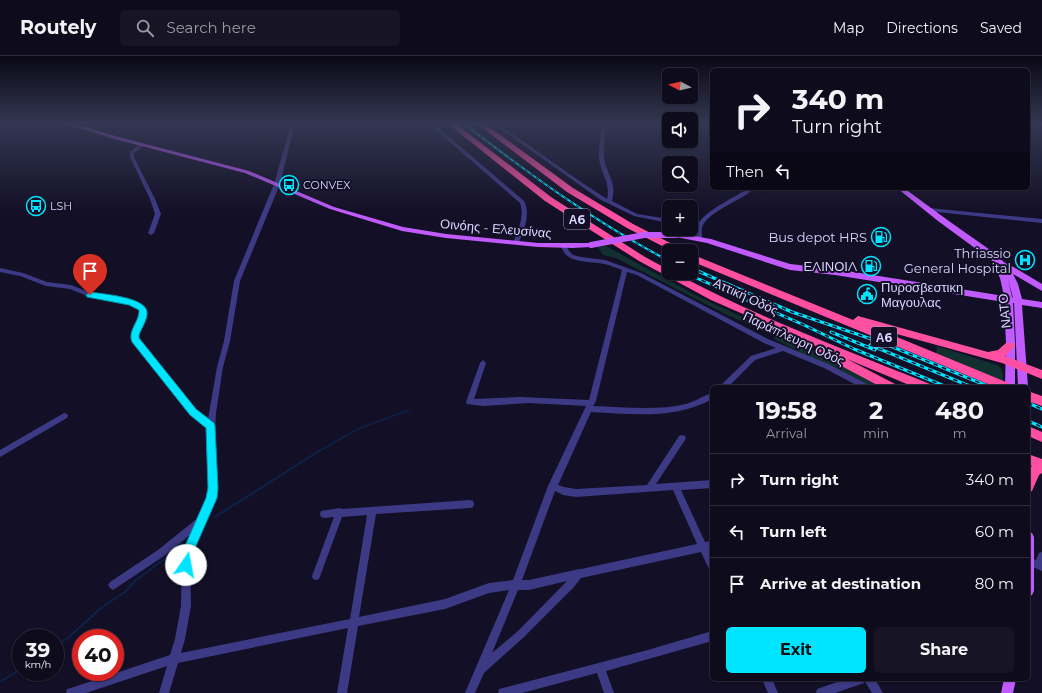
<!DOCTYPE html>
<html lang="en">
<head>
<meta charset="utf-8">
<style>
	body { margin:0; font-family:Montserrat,sans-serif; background:#171425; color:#f1f3f6; height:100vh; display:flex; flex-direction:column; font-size:15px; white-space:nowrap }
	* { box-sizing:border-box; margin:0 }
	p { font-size:13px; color:#9b9ba3 }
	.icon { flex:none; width:22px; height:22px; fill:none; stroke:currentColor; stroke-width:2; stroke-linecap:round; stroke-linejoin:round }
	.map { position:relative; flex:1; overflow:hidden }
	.drawer { position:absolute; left:710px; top:329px; width:320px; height:296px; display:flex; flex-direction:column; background:#0e0b1c; border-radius:6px; box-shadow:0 1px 3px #0004,0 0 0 1px #2e2b3b }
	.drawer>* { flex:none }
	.guide { position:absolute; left:710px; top:12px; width:320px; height:122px; border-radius:6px; box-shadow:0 1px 3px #0004,0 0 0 1px #2e2b3b; background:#0e0b1c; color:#f1f3f6; overflow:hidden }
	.needle { width:26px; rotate:277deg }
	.fabs { position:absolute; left:662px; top:12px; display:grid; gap:8px }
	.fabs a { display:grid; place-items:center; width:36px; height:36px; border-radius:6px; background:#0e0b1c; box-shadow:0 1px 3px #0004,0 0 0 1px #2e2b3b; font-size:20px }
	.speed { position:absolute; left:12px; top:573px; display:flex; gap:8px; font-size:20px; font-weight:700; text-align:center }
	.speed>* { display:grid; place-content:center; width:52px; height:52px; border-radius:50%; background:#0e0b1c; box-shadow:0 1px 3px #0004,0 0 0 1px #2e2b3b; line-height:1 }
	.speed small { font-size:10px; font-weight:400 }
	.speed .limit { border:6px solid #d22; background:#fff; color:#111 }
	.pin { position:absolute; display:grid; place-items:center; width:34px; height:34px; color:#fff; margin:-41px -17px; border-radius:50% 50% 50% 0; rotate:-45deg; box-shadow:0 0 4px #0007 }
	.pin .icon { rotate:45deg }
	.me { position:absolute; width:44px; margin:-22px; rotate:12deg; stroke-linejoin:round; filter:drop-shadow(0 0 3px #0008) }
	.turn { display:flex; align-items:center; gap:14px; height:84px; padding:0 16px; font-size:18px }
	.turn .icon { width:52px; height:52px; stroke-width:2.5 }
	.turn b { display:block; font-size:28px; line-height:34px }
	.then { display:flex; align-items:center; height:38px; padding:0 16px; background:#0003; gap:8px; font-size:15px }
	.eta { display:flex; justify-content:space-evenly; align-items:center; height:68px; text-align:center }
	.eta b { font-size:24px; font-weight:700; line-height:28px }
	.cta { display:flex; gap:8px; margin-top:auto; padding:8px 16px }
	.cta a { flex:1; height:46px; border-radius:6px; background:#00e5ff; color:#111; font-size:16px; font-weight:700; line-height:46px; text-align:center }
	.cta a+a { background:#171425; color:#f1f3f6 }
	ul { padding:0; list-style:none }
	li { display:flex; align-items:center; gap:12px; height:52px; padding:0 16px; border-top:1px solid #2e2b3b }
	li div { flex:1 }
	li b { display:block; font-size:15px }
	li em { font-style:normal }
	header { display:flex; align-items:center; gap:24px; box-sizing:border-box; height:56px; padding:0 20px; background:#0e0b1c; border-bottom:1px solid #2e2b3b }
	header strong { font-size:19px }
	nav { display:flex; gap:22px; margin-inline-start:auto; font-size:14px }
	.search { width:280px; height:36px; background:#171425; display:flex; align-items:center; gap:10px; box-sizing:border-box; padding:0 14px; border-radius:6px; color:#9b9ba3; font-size:15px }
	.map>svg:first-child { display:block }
	.green { fill:#12302f }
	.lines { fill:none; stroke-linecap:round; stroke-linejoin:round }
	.stream-far1 { stroke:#0c2248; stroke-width:1.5 }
	.stream { stroke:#0c2248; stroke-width:2 }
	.minor { fill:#3d3a85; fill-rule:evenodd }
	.major { fill:#c25bff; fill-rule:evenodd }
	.highway { fill:#ff4fa3; fill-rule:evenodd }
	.rail-far1-casing { stroke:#00e5ff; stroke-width:2 }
	.rail-casing { stroke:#00e5ff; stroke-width:3 }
	.rail-far1 { stroke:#130f26; stroke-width:1; stroke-dasharray:3.5; stroke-linecap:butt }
	.rail { stroke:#130f26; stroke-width:1.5; stroke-dasharray:4.5; stroke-linecap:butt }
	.major-bridge { stroke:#c25bff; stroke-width:6 }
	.route { fill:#00e5ff; stroke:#0095a6 }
	.labels { text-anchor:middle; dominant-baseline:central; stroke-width:4; stroke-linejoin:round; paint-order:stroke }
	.far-poi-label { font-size:11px; fill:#d9d4ff; stroke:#130f26; text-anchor:start }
	.shield { fill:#130f26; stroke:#9e99be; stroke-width:1 }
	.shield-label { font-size:12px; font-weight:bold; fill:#d9d4ff }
	.street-label { font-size:13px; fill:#d9d4ff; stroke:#130f26 }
	.poi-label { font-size:13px; fill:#d9d4ff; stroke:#130f26; text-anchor:end }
</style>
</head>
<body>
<header>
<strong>Routely</strong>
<div class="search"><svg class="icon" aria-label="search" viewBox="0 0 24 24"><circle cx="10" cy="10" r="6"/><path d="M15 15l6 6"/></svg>Search here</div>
<nav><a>Map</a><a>Directions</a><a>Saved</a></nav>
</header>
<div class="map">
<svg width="1042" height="637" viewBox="0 0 1042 637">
	<rect width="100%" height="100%" fill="#130f26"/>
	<path class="green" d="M606 190 697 240 806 291 884 331H870L774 283 775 280 725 258 616 202 603 199 598 191Z
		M937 290 997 309C1004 313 1003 318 1003 325L936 298Z"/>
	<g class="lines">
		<path class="stream-far1" d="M317 396 360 372 409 354"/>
		<path class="stream" d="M215 461 319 395
			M55 590 68 582 102 551 125 536 136 524 167 501 185 482
			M0 626 21 613"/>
		<path class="minor" d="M2 67H7L0 71V68Z
			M94 67H98L91 75H87V73Z
			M290 67H294L292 79 280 128 240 225 230 285 223 311 216 357 214 394 217 431 216 442 190 499 191 550 185 583 181 597 350 563 367 459 342 461 319 523 316 524 313 523 312 520 334 461 324 462 321 461 320 458 321 455 340 452 342 453 470 444 473 445 474 448 473 451 470 452 376 458 359 561 445 543 489 527 513 524 548 430 586 350 529 347 483 350 467 348 466 346 480 307 483 304 486 307 474 343 520 341 589 344 622 214C616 212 610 209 604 208 588 204 567 209 561 190L562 189H566L569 195 573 199 581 201 605 204 641 217 768 283 828 308 869 329 870 331H860L824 312 783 295 755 304 728 331H719L751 300 776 292 764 287 637 219 627 216 596 345 593 350C624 351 656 355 686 348 696 345 703 340 712 337V343C675 364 631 358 591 356L558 429 564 431 576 433 647 429 679 380 682 379 685 380 686 382 685 384 656 428 712 424V432L681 434 705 486 712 485V493L709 494 712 500V514L709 513 701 496 581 522 573 532 524 581 484 617 475 637H465L509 534 489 537 445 553 358 570 347 637H337L348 572 178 607 169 637H159L167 610 86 637H66L67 633 71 632 170 599 175 583 181 550 182 499 192 477 164 500 113 534 110 532 108 529 110 526 158 494 199 461 208 442 209 431 206 394 207 372 190 358 133 285 131 279 140 258V254L134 250 90 241 70 233 46 230 20 220 0 216V212L23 217 47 226 71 229 91 237 136 246 145 251 146 258 137 279 138 282 196 354 208 363 217 311 224 285 234 225 274 128 288 79ZM673 434 697 488 581 513H579L575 514 529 524H522L555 435 563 439 576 441ZM567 525 518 575 492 597 518 534H529Z
			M428 67H433L524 145C531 158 524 175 518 188H514L513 187C518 174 525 160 520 147Z
			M492 67H497L578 124 607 143C611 128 601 117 599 103 598 91 601 79 602 67H606C605 78 603 90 604 102 607 120 617 125 612 145L637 158 669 163V167L634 160 601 144Z
			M140 88 144 89 134 97V101L155 143 161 158 154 177 151 179 148 177 155 158 150 143 130 101V96Z
			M749 132H755C742 144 710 155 703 169 701 173 702 178 702 182L701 183H697C696 179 695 173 698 168 707 153 734 142 749 132Z
			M929 152 1042 163V167L927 155 926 154Z
			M692 169 695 171V181L692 183 689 181V173H691V170Z
			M64 357 67 358 68 360 67 362 0 401V394Z
			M1042 496V515L1028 509V501L1036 504 1039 497Z
			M712 575V585L606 615 614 637H604L597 617 522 637H498L499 633 503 632 648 594Z
			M762 623H772L778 637H768Z
			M846 623H875L883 637H872L864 624V627L835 637H816L817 633Z"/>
		<path class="major" d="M64 67H73L115 80 249 115 334 151 403 171 446 178 538 187H591L595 189 591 191 572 192 538 191 446 182 402 175 330 153 245 117 111 82Z
			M897 132H904C933 154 963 175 993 196 998 200 1004 208 1010 209L1042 228V235L1013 218 1018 228 1022 243 1042 246V252L1022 249 1028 331H1018L1014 247H1013L1015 287V331H1005L1006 287 1004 246 835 219 790 214 707 187 676 181 672 179 676 177 711 183 790 208 835 213 1004 240 1000 222 995 212 998 209 938 165ZM1008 223 1013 242 1012 241Z
			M1028 476 1032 477 1034 481V535L1032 539 1028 541Z
			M1004 623H1016L1013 637H1001Z"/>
		<path class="highway" d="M447 67H455L551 141 645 201 669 214V217H675C757 261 844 293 930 328L932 331H914L847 303 895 328 897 331H881L817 297 816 294 818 291 711 244 639 205 545 145Z
			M476 67H484L573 132 633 168 682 193 684 195H672L627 172 567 136Z
			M691 198 853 264 858 260 988 296 998 294 1006 287H1014L1015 290 1005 300 1042 314V323L1002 307 875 272 1011 328 1013 331H995L691 205Z
			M1028 335 1042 340V350L1028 345Z
			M1028 370 1042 376V386L1028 380Z
			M1028 398 1042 403V417L1039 419 1032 435 1028 437V414L1032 410 1028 408Z"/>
		<defs>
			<path id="rail-far1" d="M463 67C529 118 595 166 669 205"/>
			<path id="rail" d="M691 212 792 256 883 287 990 331
				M685 217 804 269 854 293 947 331
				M831 276 875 294
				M870 289 972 331
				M1028 347 1042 353
				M1028 365 1042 371"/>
		</defs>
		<use href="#rail-far1" class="rail-far1-casing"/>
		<use href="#rail" class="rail-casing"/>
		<use href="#rail-far1" class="rail-far1"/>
		<use href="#rail" class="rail"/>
		<path class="major-bridge" d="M591 189 644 179H676"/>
	</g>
	<linearGradient id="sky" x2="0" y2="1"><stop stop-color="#0a0815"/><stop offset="0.43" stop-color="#333752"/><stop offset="1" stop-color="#333752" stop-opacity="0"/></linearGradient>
	<rect width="1042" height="156" fill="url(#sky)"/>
	<path class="route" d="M90 236C102 238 146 241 147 256 148 263 141 273 139 279V282L196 353 214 367 215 370 218 432 217 442 192 499 190 513 186 515 182 513 180 509 181 499 206 442 208 432 206 372 190 359 132 286C127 275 140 265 139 254L129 249 87 241 86 239Z"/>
	<defs>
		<symbol id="bus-ring" viewBox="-11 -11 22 22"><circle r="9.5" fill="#130f26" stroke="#00e5ff" stroke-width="1.5"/><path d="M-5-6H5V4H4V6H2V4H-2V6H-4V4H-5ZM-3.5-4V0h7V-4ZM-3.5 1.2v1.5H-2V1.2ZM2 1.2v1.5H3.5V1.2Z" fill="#00e5ff"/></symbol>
		<symbol id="fuel-ring" viewBox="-11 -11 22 22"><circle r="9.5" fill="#130f26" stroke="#00e5ff" stroke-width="1.5"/><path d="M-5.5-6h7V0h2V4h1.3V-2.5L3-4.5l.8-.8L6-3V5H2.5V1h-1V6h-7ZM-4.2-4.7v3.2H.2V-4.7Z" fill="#00e5ff"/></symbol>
		<symbol id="hospital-ring" viewBox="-11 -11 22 22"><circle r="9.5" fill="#130f26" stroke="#00e5ff" stroke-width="1.5"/><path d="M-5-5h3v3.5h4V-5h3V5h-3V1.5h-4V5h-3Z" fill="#00e5ff"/></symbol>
		<symbol id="civic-ring" viewBox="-11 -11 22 22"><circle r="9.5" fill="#130f26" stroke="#00e5ff" stroke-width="1.5"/><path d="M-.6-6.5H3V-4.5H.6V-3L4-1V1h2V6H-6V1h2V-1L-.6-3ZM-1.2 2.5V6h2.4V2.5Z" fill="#00e5ff"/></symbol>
	</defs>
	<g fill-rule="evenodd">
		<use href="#bus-ring" x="278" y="118" width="22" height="22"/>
		<use href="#bus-ring" x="25" y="139" width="22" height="22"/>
		<use href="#fuel-ring" x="870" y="170" width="22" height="22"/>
		<use href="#hospital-ring" x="1014" y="193" width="22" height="22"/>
		<use href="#fuel-ring" x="860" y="199" width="22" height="22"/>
		<use href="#civic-ring" x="856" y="227" width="22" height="22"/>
	</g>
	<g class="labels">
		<g class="far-poi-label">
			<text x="303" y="129">CONVEX</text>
			<text x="50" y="150">LSH</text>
		</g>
		<g class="shield">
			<rect x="564" y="153" width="26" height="20" rx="3"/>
			<rect x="871" y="271" width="26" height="20" rx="3"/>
		</g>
		<g class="shield-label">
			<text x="577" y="163">Α6</text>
			<text x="884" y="281">Α6</text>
		</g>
		<g class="street-label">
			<text transform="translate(496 172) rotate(5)">Οινόης - Ελευσίνας</text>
			<text transform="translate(746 240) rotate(25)">Αττική Οδός</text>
			<text transform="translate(1004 255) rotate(-96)">ΝΑΤΟ</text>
			<text transform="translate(794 282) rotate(25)">Παράπλευρη Οδός</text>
		</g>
		<g class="poi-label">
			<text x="867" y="181">Bus depot HRS</text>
			<text x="1011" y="197">Thriassio<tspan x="1011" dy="15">General Hospital</tspan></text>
			<text x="857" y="210">ΕΛΙΝΟΙΛ</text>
			<text x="881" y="231" text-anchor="start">Πυροσβεστικη<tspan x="881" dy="15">Μαγουλας</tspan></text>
		</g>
	</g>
</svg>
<div class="fabs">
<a><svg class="needle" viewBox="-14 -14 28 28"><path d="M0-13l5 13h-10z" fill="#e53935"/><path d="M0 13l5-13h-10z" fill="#9b9ba3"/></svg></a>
<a><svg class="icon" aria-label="sound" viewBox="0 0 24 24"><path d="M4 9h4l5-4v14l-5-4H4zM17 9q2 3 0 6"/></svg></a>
<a><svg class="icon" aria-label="search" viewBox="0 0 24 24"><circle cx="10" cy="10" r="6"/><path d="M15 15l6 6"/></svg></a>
<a>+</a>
<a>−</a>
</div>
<div class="speed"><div>39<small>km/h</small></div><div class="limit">40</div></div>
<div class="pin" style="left:90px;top:239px;background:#d93025"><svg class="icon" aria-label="arrive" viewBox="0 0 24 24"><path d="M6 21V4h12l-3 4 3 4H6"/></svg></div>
<svg class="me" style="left:186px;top:509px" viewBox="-20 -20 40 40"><circle r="19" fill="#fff"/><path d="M0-13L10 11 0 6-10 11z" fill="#00e5ff"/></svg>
<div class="guide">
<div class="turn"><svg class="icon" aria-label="right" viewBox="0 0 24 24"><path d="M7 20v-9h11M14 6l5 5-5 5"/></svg><div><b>340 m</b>Turn right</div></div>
<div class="then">Then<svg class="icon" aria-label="left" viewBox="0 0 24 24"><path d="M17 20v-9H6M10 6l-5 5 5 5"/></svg></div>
</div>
<section class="drawer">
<div class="eta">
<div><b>19:58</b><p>Arrival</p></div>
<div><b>2</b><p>min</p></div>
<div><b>480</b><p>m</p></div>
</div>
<ul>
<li><svg class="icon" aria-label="right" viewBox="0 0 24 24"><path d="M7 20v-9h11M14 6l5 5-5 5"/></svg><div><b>Turn right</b></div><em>340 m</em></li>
<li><svg class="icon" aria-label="left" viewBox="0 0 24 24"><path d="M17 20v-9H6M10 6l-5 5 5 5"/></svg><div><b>Turn left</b></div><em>60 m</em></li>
<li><svg class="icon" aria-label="arrive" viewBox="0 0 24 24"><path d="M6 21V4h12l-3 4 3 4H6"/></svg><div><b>Arrive at destination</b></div><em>80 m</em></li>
</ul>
<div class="cta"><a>Exit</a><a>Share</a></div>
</section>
</div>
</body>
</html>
